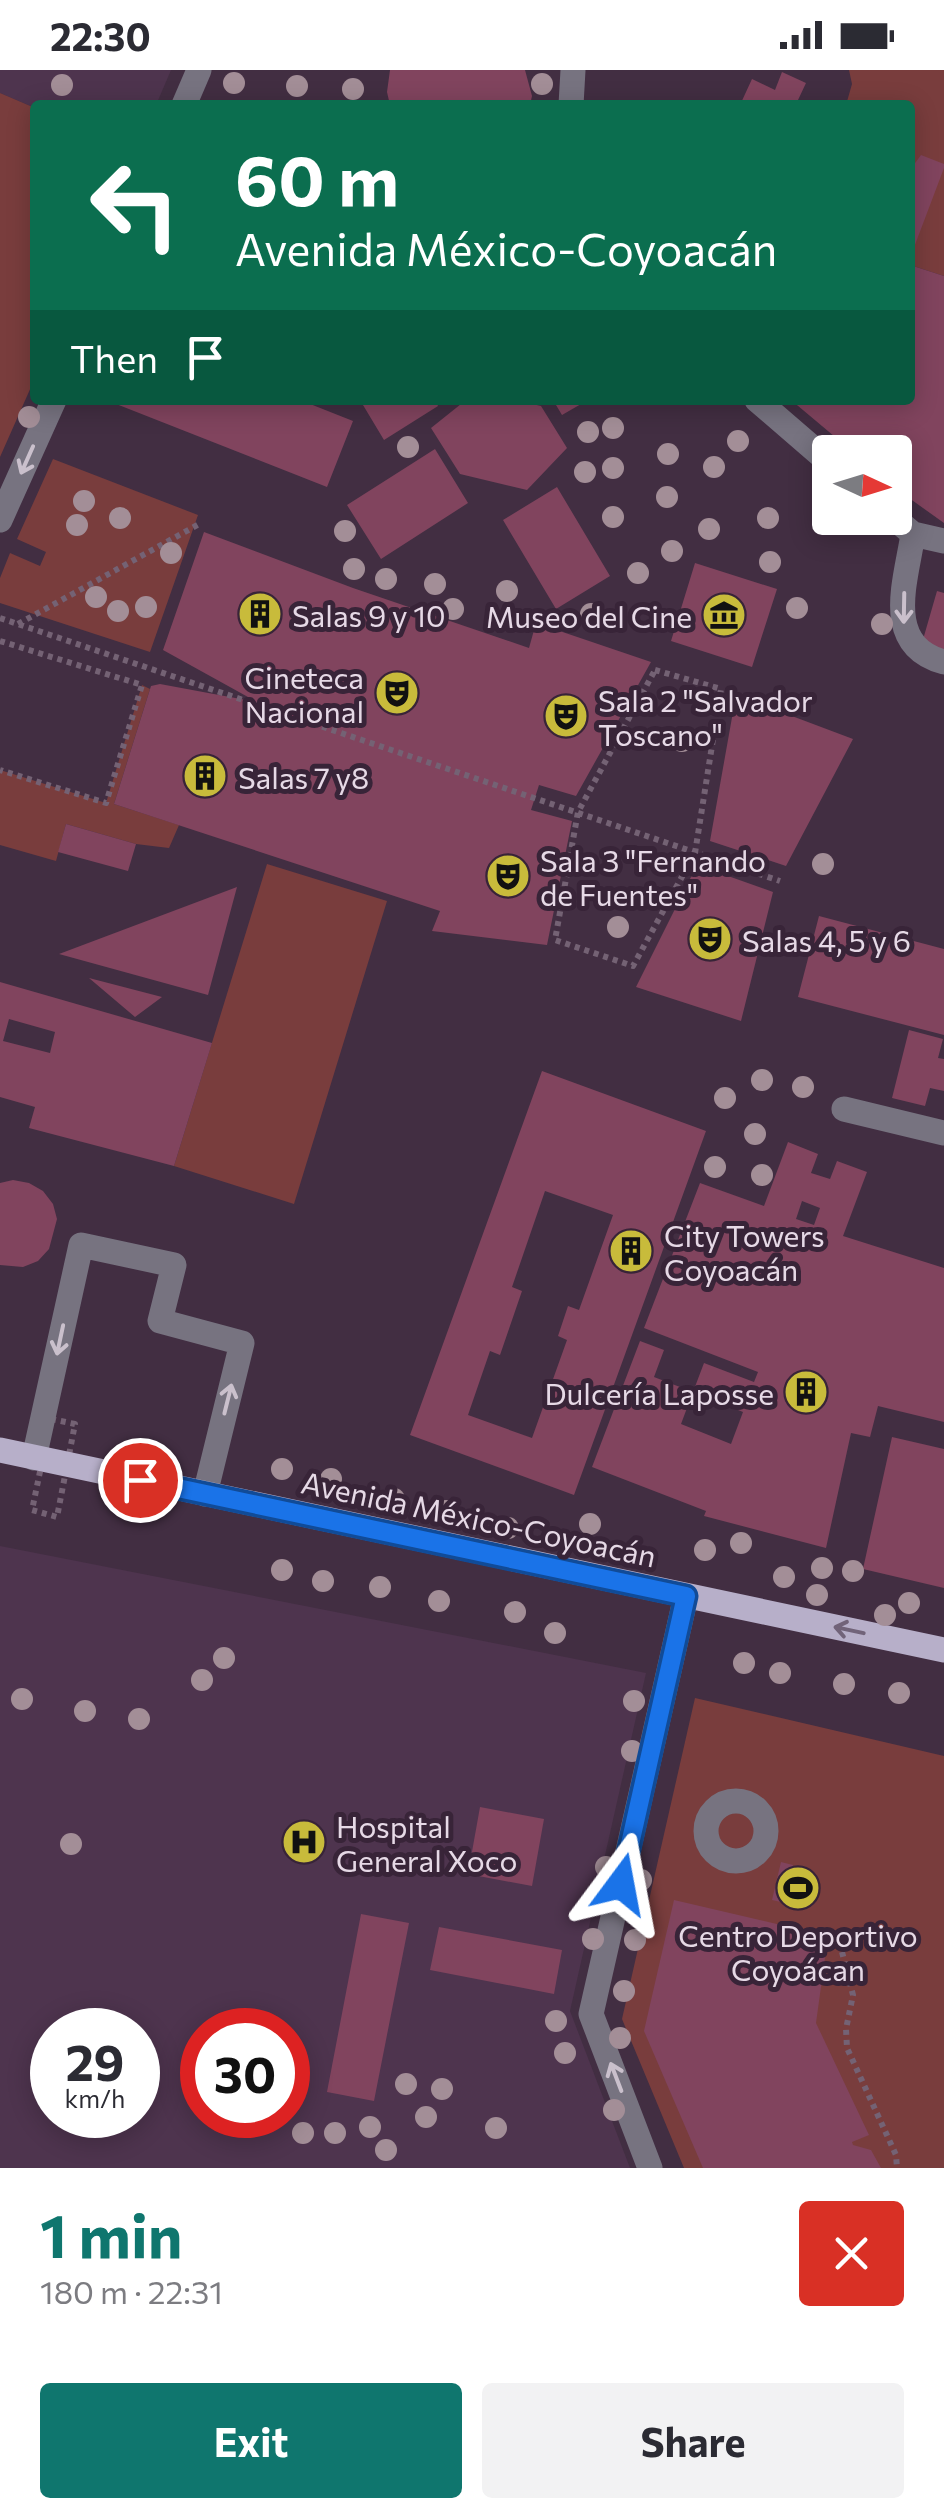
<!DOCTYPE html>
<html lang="en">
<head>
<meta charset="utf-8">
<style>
	body { margin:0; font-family:Commissioner,sans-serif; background:#f2f2f3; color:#2b2b33; height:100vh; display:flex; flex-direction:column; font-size:38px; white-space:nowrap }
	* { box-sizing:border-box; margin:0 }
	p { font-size:32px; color:#7c7c81 }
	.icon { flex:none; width:55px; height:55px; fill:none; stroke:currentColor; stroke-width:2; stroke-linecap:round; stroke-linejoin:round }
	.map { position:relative; height:2098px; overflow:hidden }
	.panel { display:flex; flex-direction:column; background:#fff; flex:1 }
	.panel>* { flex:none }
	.guide { position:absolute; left:30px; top:30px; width:885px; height:305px; border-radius:10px; box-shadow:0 5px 25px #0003; background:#0b6e4f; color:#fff; overflow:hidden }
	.needle { width:65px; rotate:94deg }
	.tools { position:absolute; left:812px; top:365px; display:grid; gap:20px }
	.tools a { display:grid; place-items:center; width:100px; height:100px; border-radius:10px; background:#fff; box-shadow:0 5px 25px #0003; font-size:50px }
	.speed { position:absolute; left:30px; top:1938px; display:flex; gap:20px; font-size:50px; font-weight:700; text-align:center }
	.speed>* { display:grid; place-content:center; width:130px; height:130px; border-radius:50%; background:#fff; box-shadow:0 5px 25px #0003; line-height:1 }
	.speed small { font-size:25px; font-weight:400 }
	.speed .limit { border:15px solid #d22; background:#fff; color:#111 }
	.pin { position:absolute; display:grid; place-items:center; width:85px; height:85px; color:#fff; margin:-42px; border:5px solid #fff; border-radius:50%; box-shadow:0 2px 10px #0007 }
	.me { position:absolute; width:110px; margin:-55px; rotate:13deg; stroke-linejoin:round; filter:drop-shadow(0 0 8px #0008) }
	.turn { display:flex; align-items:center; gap:35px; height:210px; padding:0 40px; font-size:45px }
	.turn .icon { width:130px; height:130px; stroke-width:2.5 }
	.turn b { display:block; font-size:70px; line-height:85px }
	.then { display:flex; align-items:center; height:95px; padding:0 40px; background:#0003; gap:20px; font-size:38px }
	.round { display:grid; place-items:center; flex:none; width:105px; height:105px; border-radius:10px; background:#f2f2f3 }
	.head { display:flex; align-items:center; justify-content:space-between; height:170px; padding:0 40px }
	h1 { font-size:60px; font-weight:700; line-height:75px; color:#0f766e }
	.primary-button { display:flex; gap:20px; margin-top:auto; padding:20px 40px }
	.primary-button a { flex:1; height:115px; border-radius:10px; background:#0f766e; color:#fff; font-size:40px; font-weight:700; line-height:115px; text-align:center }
	.primary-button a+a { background:#f2f2f3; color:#2b2b33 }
	.status { display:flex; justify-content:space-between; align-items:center; height:70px; padding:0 50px; background:#fff; direction:ltr }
	.status svg { height:28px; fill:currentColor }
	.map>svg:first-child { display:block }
	.built { fill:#4e344e; fill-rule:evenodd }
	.green { fill:#793d3d }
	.building { fill:#81445e; fill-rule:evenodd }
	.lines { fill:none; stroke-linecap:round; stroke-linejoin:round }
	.path { stroke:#746274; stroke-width:6; stroke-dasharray:5 5; stroke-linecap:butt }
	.minor { stroke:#777380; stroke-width:25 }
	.major { stroke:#b7afc9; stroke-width:25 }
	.tree { fill:#a38e97 }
	.oneway { stroke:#cac0cc }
	.oneway2 { stroke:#716379 }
	.route-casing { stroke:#114b97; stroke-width:25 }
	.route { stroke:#1a73e8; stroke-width:18 }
	.labels { text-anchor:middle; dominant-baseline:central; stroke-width:10; stroke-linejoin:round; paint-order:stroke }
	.poi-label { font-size:30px; fill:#e6d9e6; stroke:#382438; text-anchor:start }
	.street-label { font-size:30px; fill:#e6d9e6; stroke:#382438 }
</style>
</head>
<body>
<div class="status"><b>22:30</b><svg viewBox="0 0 49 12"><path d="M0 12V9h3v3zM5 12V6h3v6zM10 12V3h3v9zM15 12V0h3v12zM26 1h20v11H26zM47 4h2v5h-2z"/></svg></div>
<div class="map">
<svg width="944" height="2098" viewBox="0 0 944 2098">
	<rect width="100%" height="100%" fill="#422e42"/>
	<path class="built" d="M0 0H171L156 35H35V38L0 23Z
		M0 1476 646 1603 570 1941 630 2098H0ZM52 1960H138V2045H52ZM202 1960H288V2045H202Z"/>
	<path class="green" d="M849 0H944V206L910 195V35H846L852 14Z
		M0 23 35 38V308L0 387Z
		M53 389 198 445 150 582 0 533V508L10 483 40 496 46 482 17 469Z
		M142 615 150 619 114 734 179 755 169 778 136 774 66 754 56 791 0 775V700L106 733Z
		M267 794 387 831 294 1134 174 1096Z
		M695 1628 944 1686V2098H684L622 1949Z"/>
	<path class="building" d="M390 0H525L532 26 530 35H390L387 22Z
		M782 2 806 13 798 30 809 35H740L752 9 775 20Z
		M921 85 944 94V98L910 188V100Z
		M910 195 944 206V453L895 418V382H853L791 330H910Z
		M106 330H300L353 351 327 417Z
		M360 330H435L438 336 384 370Z
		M466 330H514L541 336 567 378 527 420 460 404 431 358Z
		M553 330H588L562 345Z
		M435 379 468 433 381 489 347 435Z
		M557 417 610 506 556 539 503 450Z
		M204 462 353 518 529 578 536 553 651 592 576 726 539 715 531 740 572 751 547 875 432 861 440 841 114 734 151 616 160 614 246 630 248 627 163 580Z
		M695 493 777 519 752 597 671 571Z
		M937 521 944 523V580L922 573Z
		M736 625 853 669 786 796 710 771Z
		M66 754 136 774 128 801 58 782Z
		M697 795 773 822 741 951 636 917Z
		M237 817 208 925 59 884Z
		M819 846 944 879V965L798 927Z
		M89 908 162 927 135 947Z
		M0 912 212 973 174 1096 29 1058 35 1037 0 1027ZM9 949 55 962 50 983 3 971Z
		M909 960 943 969 938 988 944 989V1021L930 1018 925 1036 892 1028Z
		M542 1001 706 1061 574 1425 410 1365ZM545 1121 613 1145 579 1240 568 1236 558 1266 567 1270 532 1368 468 1345 490 1281 500 1285 522 1221 512 1217Z
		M788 1072 818 1084 811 1103 830 1109 837 1091 867 1102 843 1166 944 1198V1352L878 1336 870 1367 851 1363 826 1478 704 1446 706 1441 592 1397 640 1271 664 1280 654 1307 693 1322 704 1293 754 1312 758 1302 644 1258 700 1113 764 1136ZM802 1131 820 1138 814 1155 796 1149ZM693 1322 743 1342 731 1374 681 1354Z
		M13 1110 29 1113 43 1121 53 1134 57 1149 49 1179 38 1191 23 1197 0 1195V1113Z
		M892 1367 944 1379V1518L863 1499Z
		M480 1737 544 1749 532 1816 468 1804Z
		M781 1792 793 1795 785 1833 772 1830Z
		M674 1830 828 1866 816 1953 869 2065 852 2072 853 2075 871 2080 881 2098H703L644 1961Z
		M361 1844 409 1853 374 2031 327 2022Z
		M439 1857 562 1880 554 1924 430 1900Z"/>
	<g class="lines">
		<path class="path" d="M0 548 780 811
			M18 554 201 453
			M0 571 142 615 106 733 0 700
			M655 600 721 619 695 783 633 896 555 870 578 742Z
			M51 1349 75 1354 57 1447 32 1440Z
			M842 1882 853 1925 846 1959 847 1978 896 2085 897 2098"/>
		<path class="minor" d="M184 35 199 0
			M571 35 573 0
			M757 330 830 393
			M894 448 913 464 944 471
			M0 450 54 330
			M913 464C906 511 882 575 944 592
			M844 1039 944 1063
			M34 1388 81 1175 174 1195 160 1251 242 1273 205 1424
			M706 1761a30 30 0 1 1 60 0a30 30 0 1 1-60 0Z
			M650 2098 591 1944 686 1526"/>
		<path class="major" d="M0 1380 944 1580"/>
	</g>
	<g class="tree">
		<circle cx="234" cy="13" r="11"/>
		<circle cx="542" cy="14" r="11"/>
		<circle cx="62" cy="15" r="11"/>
		<circle cx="297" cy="16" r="11"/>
		<circle cx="353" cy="19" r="11"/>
		<circle cx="29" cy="347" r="11"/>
		<circle cx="613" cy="358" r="11"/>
		<circle cx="588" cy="362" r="11"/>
		<circle cx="738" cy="371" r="11"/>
		<circle cx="408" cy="377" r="11"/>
		<circle cx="668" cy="384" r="11"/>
		<circle cx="714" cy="397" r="11"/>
		<circle cx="613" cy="398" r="11"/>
		<circle cx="585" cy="402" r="11"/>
		<circle cx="667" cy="427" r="11"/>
		<circle cx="84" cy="431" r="11"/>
		<circle cx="613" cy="447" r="11"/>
		<circle cx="120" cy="448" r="11"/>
		<circle cx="768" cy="448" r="11"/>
		<circle cx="77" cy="455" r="11"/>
		<circle cx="709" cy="459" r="11"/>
		<circle cx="345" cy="461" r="11"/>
		<circle cx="672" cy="481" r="11"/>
		<circle cx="171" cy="483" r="11"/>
		<circle cx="770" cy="492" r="11"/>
		<circle cx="354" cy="499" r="11"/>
		<circle cx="638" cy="503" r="11"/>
		<circle cx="386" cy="509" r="11"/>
		<circle cx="435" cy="514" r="11"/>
		<circle cx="507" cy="521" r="11"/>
		<circle cx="96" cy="527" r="11"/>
		<circle cx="146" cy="537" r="11"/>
		<circle cx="797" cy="538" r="11"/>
		<circle cx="453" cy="539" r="11"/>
		<circle cx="118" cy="541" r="11"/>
		<circle cx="591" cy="544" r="11"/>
		<circle cx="882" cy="554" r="11"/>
		<circle cx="682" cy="671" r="11"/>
		<circle cx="823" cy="794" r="11"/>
		<circle cx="618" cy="857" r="11"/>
		<circle cx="762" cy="1010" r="11"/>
		<circle cx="803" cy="1017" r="11"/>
		<circle cx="725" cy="1028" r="11"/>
		<circle cx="755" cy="1064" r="11"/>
		<circle cx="715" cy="1097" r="11"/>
		<circle cx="762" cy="1105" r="11"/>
		<circle cx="282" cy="1399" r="11"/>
		<circle cx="331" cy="1409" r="11"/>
		<circle cx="394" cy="1429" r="11"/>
		<circle cx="446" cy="1441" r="11"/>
		<circle cx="590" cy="1454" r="11"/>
		<circle cx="508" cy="1458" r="11"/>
		<circle cx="741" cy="1473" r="11"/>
		<circle cx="705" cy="1480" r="11"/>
		<circle cx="822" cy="1498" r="11"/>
		<circle cx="282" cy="1500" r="11"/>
		<circle cx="853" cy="1501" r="11"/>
		<circle cx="784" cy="1507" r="11"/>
		<circle cx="323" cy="1511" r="11"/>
		<circle cx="380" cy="1517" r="11"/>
		<circle cx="817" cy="1525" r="11"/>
		<circle cx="439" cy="1531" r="11"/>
		<circle cx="909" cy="1533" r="11"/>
		<circle cx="515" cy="1542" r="11"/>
		<circle cx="885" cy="1545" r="11"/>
		<circle cx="555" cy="1563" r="11"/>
		<circle cx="224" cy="1588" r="11"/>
		<circle cx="744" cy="1593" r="11"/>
		<circle cx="780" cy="1603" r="11"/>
		<circle cx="202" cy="1610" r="11"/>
		<circle cx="844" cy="1614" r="11"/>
		<circle cx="899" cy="1623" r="11"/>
		<circle cx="22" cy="1629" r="11"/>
		<circle cx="634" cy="1631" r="11"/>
		<circle cx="85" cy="1641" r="11"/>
		<circle cx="139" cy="1649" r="11"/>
		<circle cx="632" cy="1681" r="11"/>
		<circle cx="71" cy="1774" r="11"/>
		<circle cx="606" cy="1797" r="11"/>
		<circle cx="641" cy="1810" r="11"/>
		<circle cx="593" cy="1869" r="11"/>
		<circle cx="635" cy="1870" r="11"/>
		<circle cx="624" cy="1921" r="11"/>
		<circle cx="556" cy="1951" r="11"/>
		<circle cx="620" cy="1968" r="11"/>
		<circle cx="565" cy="1983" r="11"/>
		<circle cx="406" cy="2014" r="11"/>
		<circle cx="442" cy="2019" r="11"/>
		<circle cx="614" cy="2040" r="11"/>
		<circle cx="426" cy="2047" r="11"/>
		<circle cx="370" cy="2057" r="11"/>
		<circle cx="496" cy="2058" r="11"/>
		<circle cx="303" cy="2063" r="11"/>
		<circle cx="335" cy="2063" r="11"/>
		<circle cx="386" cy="2080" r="11"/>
	</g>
	<defs><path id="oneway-shaft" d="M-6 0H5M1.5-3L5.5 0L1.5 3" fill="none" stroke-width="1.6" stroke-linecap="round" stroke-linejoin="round" transform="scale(2.5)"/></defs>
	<g class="oneway">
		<use href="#oneway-shaft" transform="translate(27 390) rotate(114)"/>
		<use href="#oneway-shaft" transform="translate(904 538) rotate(91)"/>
		<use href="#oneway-shaft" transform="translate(60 1270) rotate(102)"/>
		<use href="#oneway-shaft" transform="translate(228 1329) rotate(-76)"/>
		<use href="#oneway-shaft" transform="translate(616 2007) rotate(-111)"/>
	</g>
	<use class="oneway2" href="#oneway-shaft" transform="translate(849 1560) rotate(-168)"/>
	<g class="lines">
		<defs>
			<path id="route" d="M140 1410 686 1526 621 1814"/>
		</defs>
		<use href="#route" class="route-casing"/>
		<use href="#route" class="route"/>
	</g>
	<defs>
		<symbol id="building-disc" viewBox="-11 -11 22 22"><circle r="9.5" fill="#c8bb3b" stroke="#382438"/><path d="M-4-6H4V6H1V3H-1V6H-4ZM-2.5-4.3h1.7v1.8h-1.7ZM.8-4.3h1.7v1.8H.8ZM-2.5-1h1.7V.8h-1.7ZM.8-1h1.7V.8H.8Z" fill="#111"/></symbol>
		<symbol id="museum-disc" viewBox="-11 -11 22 22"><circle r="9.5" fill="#c8bb3b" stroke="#382438"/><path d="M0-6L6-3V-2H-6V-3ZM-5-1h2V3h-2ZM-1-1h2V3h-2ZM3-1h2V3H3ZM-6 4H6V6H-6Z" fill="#111"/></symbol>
		<symbol id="theatre-disc" viewBox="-11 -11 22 22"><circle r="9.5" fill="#c8bb3b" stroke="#382438"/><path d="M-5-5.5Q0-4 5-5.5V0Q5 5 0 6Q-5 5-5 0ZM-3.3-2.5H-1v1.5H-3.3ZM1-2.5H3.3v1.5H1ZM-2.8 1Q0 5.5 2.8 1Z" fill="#111"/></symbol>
		<symbol id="hospital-disc" viewBox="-11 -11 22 22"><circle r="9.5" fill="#c8bb3b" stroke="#382438"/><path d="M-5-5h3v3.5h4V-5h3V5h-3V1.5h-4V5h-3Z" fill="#111"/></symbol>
		<symbol id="stadium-disc" viewBox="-11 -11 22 22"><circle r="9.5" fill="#c8bb3b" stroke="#382438"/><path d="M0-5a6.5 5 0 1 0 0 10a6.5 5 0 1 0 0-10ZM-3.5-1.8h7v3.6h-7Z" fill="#111"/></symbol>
	</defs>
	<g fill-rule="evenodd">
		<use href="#building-disc" x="235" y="519" width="50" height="50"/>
		<use href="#museum-disc" x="699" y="520" width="50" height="50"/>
		<use href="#theatre-disc" x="372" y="598" width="50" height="50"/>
		<use href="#theatre-disc" x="541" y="621" width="50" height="50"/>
		<use href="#building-disc" x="180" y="681" width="50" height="50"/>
		<use href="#theatre-disc" x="483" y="781" width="50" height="50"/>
		<use href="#theatre-disc" x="685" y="844" width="50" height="50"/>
		<use href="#building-disc" x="606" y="1156" width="50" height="50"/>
		<use href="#building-disc" x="781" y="1297" width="50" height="50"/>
		<use href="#hospital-disc" x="279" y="1747" width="50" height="50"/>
		<use href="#stadium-disc" x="773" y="1793" width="50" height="50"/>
	</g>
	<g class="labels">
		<g class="poi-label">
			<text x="292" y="544">Salas 9 y 10</text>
			<text x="692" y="545" text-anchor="end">Museo del Cine</text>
			<text x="364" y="606" text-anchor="end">Cineteca<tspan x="364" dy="34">Nacional</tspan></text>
			<text x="598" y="629">Sala 2 "Salvador<tspan x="598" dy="34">Toscano"</tspan></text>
			<text x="238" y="706">Salas 7 y8</text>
			<text x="540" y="789">Sala 3 "Fernando<tspan x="540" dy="34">de Fuentes"</tspan></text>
			<text x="742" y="869">Salas 4, 5 y 6</text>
			<text x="664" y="1164">City Towers<tspan x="664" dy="34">Coyoacán</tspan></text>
			<text x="774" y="1322" text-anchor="end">Dulcería Laposse</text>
			<text x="336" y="1755">Hospital<tspan x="336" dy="34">General Xoco</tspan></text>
			<text x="798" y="1864" text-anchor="middle">Centro Deportivo<tspan x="798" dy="34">Coyoácan</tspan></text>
		</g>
		<g class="street-label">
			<text transform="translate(479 1448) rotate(12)">Avenida México-Coyoacán</text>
		</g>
	</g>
</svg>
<div class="tools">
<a><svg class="needle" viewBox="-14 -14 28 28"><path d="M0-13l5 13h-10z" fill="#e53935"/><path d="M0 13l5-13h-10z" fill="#7c7c81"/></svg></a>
</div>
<div class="speed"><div>29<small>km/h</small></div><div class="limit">30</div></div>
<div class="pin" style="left:140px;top:1410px;background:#d93025"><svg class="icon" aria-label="arrive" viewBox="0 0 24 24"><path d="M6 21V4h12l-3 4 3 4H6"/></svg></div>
<svg class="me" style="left:621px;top:1814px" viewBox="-20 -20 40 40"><path d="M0-17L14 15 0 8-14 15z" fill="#1a73e8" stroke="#fff" stroke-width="4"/></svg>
<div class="guide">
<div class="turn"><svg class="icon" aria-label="left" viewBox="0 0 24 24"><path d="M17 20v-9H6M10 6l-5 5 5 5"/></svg><div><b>60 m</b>Avenida México-Coyoacán</div></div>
<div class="then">Then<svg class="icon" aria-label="arrive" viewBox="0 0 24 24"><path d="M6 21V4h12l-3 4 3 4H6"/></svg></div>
</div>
</div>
<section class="panel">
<div class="head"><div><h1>1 min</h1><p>180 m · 22:31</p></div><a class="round" style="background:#d93025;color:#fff"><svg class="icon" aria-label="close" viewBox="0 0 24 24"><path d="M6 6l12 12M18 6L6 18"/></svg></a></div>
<div class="primary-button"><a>Exit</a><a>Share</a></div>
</section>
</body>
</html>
